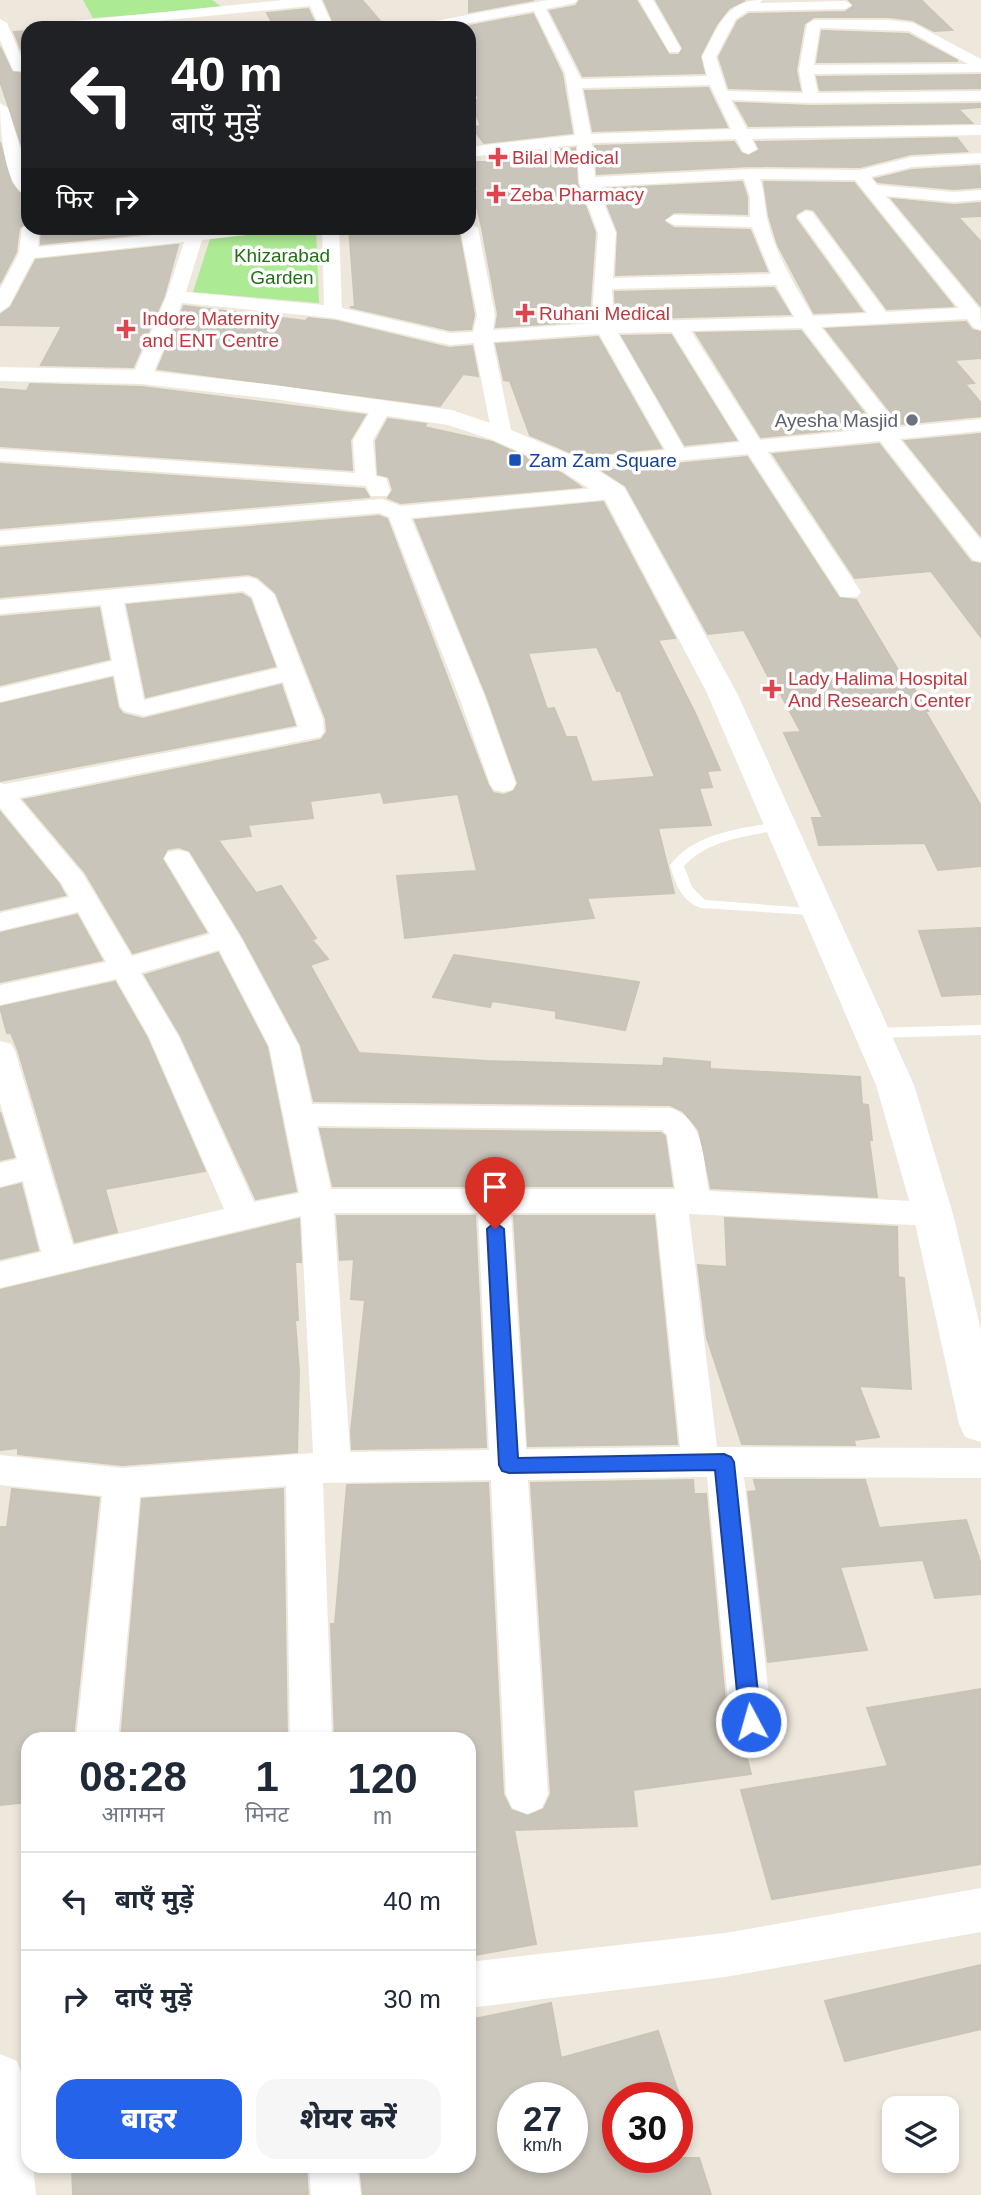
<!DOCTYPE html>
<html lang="hi">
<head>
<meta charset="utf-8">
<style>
	body { margin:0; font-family:Arial,"Noto Sans Devanagari",sans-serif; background:#f6f6f7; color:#1f2937; height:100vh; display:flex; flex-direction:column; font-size:26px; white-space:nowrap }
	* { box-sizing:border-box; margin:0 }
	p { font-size:23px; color:#747a83 }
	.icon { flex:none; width:38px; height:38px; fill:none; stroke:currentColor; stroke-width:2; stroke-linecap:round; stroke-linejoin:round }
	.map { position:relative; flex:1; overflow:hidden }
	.details { position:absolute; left:21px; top:1732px; width:455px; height:441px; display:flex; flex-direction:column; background:#fff; border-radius:21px; box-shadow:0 4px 10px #0003 }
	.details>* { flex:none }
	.guide { position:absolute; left:21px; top:21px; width:455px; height:214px; border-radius:21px; box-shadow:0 4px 10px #0003; background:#202124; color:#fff; overflow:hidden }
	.fabs { position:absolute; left:882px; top:2096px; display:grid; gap:14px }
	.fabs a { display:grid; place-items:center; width:77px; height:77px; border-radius:14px; background:#fff; box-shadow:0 4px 10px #0003; font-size:35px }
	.speed { position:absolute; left:497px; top:2082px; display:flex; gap:14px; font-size:35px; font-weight:700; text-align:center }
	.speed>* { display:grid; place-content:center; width:91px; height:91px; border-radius:50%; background:#fff; box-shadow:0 4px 10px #0003; line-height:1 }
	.speed small { font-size:18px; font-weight:400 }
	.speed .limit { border:10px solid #d22; background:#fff; color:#111 }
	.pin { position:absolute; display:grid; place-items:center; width:60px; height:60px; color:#fff; margin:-72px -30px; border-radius:50% 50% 50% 0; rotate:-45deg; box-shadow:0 0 7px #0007 }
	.pin .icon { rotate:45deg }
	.me { position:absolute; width:77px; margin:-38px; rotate:354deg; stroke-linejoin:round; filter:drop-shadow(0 0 5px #0008) }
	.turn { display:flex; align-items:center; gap:24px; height:147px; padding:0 35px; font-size:32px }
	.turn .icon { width:91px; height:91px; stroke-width:2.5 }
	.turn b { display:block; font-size:49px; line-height:60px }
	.then { display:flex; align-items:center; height:66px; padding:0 35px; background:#0003; gap:14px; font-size:26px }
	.eta { display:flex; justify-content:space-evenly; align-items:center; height:119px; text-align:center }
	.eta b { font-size:42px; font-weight:800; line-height:49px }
	.action { display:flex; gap:14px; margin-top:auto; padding:14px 35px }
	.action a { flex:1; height:80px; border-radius:21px; background:#2563eb; color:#fff; font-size:28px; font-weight:800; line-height:80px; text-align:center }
	.action a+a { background:#f6f6f7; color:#1f2937 }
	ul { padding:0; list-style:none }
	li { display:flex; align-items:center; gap:21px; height:98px; padding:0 35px; border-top:2px solid #e0e1e3 }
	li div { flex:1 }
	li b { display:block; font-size:26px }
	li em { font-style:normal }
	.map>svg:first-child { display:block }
	.green { fill:#acea93 }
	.building { fill:#c9c5bb; stroke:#cac4b5; stroke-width:2; fill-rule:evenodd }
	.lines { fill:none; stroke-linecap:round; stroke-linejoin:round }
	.lane { fill:#fff; fill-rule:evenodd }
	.street { fill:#fff; fill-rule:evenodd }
	.secondary { fill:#fff; fill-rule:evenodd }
	.route { fill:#2563eb; stroke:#184099; stroke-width:2 }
	.health-dot { fill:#e0444e; stroke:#fff; stroke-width:2.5 }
	.worship-dot { fill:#6b7280; stroke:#fff; stroke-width:2.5 }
	.transit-dot { fill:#1a4fb4; stroke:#fff; stroke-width:2.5 }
	.labels { text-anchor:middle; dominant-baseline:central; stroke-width:7; stroke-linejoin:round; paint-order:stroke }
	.far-health-label { font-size:19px; fill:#be3a42; stroke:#fff; text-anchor:start }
	.far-park-label { font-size:19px; fill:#217013; stroke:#fff }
	.far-worship-label { font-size:19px; fill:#5b616d; stroke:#fff; text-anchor:end }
	.far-transit-label { font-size:19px; fill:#164399; stroke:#fff; text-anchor:start }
</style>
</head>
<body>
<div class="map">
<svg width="981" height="2195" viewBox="0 0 981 2195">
	<rect width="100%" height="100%" fill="#eee7dc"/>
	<path class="green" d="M83 0H212L223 8 93 18Z
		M316 228 319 303 193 292 210 239Z"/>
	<path class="building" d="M324 0H362L386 28H336Z
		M469 0H534L469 12Z
		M580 0H636L669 55H679L683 48 656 0H745L729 8 716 25 700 56 704 73 583 76 550 11 576 6Z
		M849 0H921L952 30 934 31 913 20 889 17H814L804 24 796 70 800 90 729 88 719 57 738 21 749 14 845 12 854 6Z
		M308 9 317 28H275L267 13Z
		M533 14 562 74 572 133 484 143 472 127 481 126 470 100H479L469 72V26Z
		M28 31V66L14 32Z
		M822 31 908 34 958 61 817 62Z
		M0 47 12 72 24 74 28 70V164L0 81Z
		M981 75V88L820 90 817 77Z
		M708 88 727 127 593 131 585 91Z
		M736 103 811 106 981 104V107L958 109 972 123 749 126Z
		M957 138 967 151 911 154 860 167 750 166 597 174 595 146 734 142 741 153 748 156 760 150 756 142Z
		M0 142 11 182 18 192 28 198V221L19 228 16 252 0 283Z
		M575 148 577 183 595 233 590 303 592 321 496 327 498 314 482 228 473 191H478L472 162H498L494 157Z
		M979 166 981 187 954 189 878 182 875 179 912 170Z
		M742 182 747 197V214L674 212 663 221 674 228 750 230 767 271 616 275 618 232 601 189Z
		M764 182 854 183 953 306 887 309 814 210 806 208 796 214 795 218 862 311 814 313 778 245 769 216Z
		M892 199 954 205 981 203V216L958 217 981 242V306Z
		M42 228H180V230L41 244Z
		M349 228H458L474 315 471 329 450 330 350 307H355Z
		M178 245 164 296 133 367 41 365 62 326 0 325V315L11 307 36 260Z
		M774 288 790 314 616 319 615 292Z
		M184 306 306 321 308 318 336 321 449 348 472 346 478 376 463 374 440 406 158 369Z
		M966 322 972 330 981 332V358L954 360 974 383 965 384 981 403V416L900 424 826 329Z
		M801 331 874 426 761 437 696 333Z
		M671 335 736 440 685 445 622 336Z
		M598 337 661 448 579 456 530 435 510 381 504 380 496 344Z
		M30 384 142 387 365 415 350 440 352 470 0 446V389L27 391Z
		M388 419 426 424 424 427 492 442 561 473 581 487 401 503 388 498 393 490 389 477 378 474 376 441Z
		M981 434V536L905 441Z
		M879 444 971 562 981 564V637L931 571 855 578 773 454Z
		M747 457 839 598 856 600 898 670 902 669 928 711H925L981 806V866L938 870 925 843 819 845 812 818H823L784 733 801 732 772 678H769L744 630 708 634 626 486 603 471Z
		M0 464 364 489 369 497 0 528Z
		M603 502 675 638 658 640 695 713 720 770 707 771 712 787 699 788 711 825 658 828 674 893 587 898 594 918 405 938 397 876 477 871 458 794 384 803 381 792 310 801 313 818 248 825 251 836 218 840 256 893 281 886 316 938 312 940 328 959 310 965 359 1053 487 1061 663 1066 664 1058 710 1062V1069L860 1077 862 1104 868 1105 872 1140H869L877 1197 711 1188 699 1130 683 1111 670 1105 314 1101 301 1045 243 937 190 851 179 847 167 849 162 859 206 932 133 953 85 872 24 800 321 740 327 732 326 719 276 593 258 577 248 574 0 597V548L379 516 387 519 488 785 493 793 504 795 514 791 518 783 487 696 415 520ZM597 647 617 691 620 690 655 777 592 782 576 737H566L554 708 547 709 528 653Z
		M242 594 250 599 275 666 146 697 127 605Z
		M99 608 109 659 0 685V617Z
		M112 678 118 708 123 714 143 719 281 685 295 725 0 781V704Z
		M0 812 59 884 65 895 0 910Z
		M77 915 102 960 0 982V933Z
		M981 928V994L942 996 919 931Z
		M218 953 267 1047 296 1191 256 1199 181 1036 145 975Z
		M454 955 639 982 625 1030 556 1018V1011L492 1001 490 1007 433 997Z
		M115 982 147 1038 205 1171 105 1189 117 1232 75 1242 18 1050 11 1033H7L0 1007Z
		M0 1112 14 1157 0 1160Z
		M320 1129 661 1133 665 1136 672 1186H333Z
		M21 1184 38 1250 0 1259V1189Z
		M337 1216H475L486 1447 352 1449 351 1431 365 1300 351 1299 354 1259 340 1260Z
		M514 1216H654L677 1444 528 1446Z
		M725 1218 897 1227 898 1277 904 1278 911 1389 859 1386 879 1437 854 1440 855 1445 742 1444 707 1338 698 1265 727 1267Z
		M299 1219 301 1262H295L298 1320H295L299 1372 297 1452 122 1465 18 1454V1448L0 1450V1290Z
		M693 1480 694 1494H706L727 1722 734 1736 742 1740 751 1774 633 1790 637 1826 514 1830 536 1944 469 1956V1740H335L331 1624H335L347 1485 488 1483 503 1794 511 1810 528 1816 544 1809 551 1794 531 1483Z
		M754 1480H865L879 1528 966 1520 981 1564V1594L935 1598 923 1560 840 1567 867 1650 768 1662 748 1492 757 1491Z
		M12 1489 99 1498 73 1740H28V1802L0 1805V1527H7Z
		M283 1489 287 1740H121L142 1499Z
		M981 1689V1864L772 1899 741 1790 888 1766 867 1708Z
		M981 1965V2029L845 2061 825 2001Z
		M551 2003 561 2058 658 2031 680 2098H618V2158H699L711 2195H363L360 2166H469V2020ZM513 2098H572V2158H513Z
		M72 2166H306L308 2195H73Z"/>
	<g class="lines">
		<path class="lane" d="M781 821 788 825 786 828C750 837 711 837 684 866L692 887 705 900 820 909 825 910 827 913 825 916 701 908C682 902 675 883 670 865 696 831 742 829 781 821Z
			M981 1025V1035L873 1038 865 1033 873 1028Z"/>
		<path class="street" d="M283 0H321L334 28H320L310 6 86 28H37L44 24Z
			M548 0H577L575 3 546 9 581 79 707 76 702 57C717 29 725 0 762 0L760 3 845 1 852 5 845 9 748 11 736 19 716 57 727 91 803 93 799 70 807 24 814 20H889L913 23 981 59V72L814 74 818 93 981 91V101L811 103 731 100 747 129 981 125V135L752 139 757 149 749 154 743 152 736 139 592 143 595 177 750 169 860 170 912 157 981 153V163L912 167 871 177 877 185 954 192 981 190V200L954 202 886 196 980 309 981 330 974 328 967 319 821 327 899 427 981 419V431L900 439 981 540V562L973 560 880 441 768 452 861 592 857 597H841L748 454 571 471 563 470 560 465 563 460 571 459 665 450 599 334 493 342 512 435 509 439H495L492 435 474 343 450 345 333 318 182 303 152 377 149 381H135L132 377 166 297 184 242 34 258 9 306 0 312V289L19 253 22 228 28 224V228H40L38 247 222 228H269L267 232 261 233 202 240 186 292 324 305 322 228H339L342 308 450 333 473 332 477 315 460 228H469V223L478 228 495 315 493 330 595 323 593 303 598 233 579 182 577 145 469 157V147L575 135 565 73 534 11 442 28H412L419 24ZM820 28 909 31 968 64 814 65ZM710 85 731 129 591 134 582 88ZM744 179 750 197V217L674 215 665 220 674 225 752 227 771 274 613 278 616 233 597 187ZM760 179 855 180 958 308 886 312 812 212 806 211 797 216 867 313 813 316C797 289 775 253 768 222 764 207 765 194 760 179ZM776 285 794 317 614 322 612 289ZM802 328 879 428 760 440 691 331ZM672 332 740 442 684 448 618 333Z
			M639 0H653L681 49 679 52H669Z
			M0 19 7 23 26 68 24 71H14L12 68 0 40Z
			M0 103 8 108 28 173V195C3 189 0 124 0 103Z
			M382 401 389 403 392 407 373 440 376 476 386 478 390 491 387 496H371L366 486 0 461V449L355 473 353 440 375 403Z
			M615 486 623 488 626 493 623 498 411 518 485 697 516 784 512 790 503 792 494 790 490 784 459 697 389 517 379 513 0 545V531L382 499 401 506Z
			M248 577 256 579 274 594 323 719 324 732 320 737 19 798 83 874 132 956 210 934 164 858 168 852 178 850 188 852 241 938 299 1046 312 1104 670 1108C705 1118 703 1161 709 1191L933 1202 945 1205 950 1214 945 1223 933 1226 689 1214 717 1447 981 1448V1478L744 1477 772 1722 766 1735 751 1741 736 1735 730 1722 707 1477H700L528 1480 548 1794 542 1808 527 1814 512 1808 506 1794 491 1480 323 1483 332 1740H290L286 1486 140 1497 118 1740H76L102 1496 0 1485V1455L122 1468 313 1453 301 1216 0 1288V1262L41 1252 23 1181 0 1187V1163L17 1159 0 1103V1041L11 1044 15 1051 73 1245 224 1209 149 1037 116 979 0 1005V985L106 962 78 912 0 931V913L69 897 61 883 0 808V783L5 784 298 727 283 682 144 716 124 711 120 706 114 675 0 702V688L112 661 101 605 0 614V600ZM243 591 252 597 278 668 144 700 124 603ZM219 950 269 1046 299 1193 254 1202 179 1037 141 973ZM317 1126 662 1130 667 1135 675 1189H331ZM334 1213H478L489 1450 350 1452ZM511 1213H656L680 1447 526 1449Z
			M981 1888V1932L725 1977 469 2008V1962L725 1933Z
			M0 2054 17 2061C30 2094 28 2131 28 2166H33L36 2195H0Z
			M309 2166H357L361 2195H311Z"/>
		<path class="secondary" d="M0 367 142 370 274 385 452 410 511 430 580 459 624 487 737 693 914 1085 953 1214 981 1330V1442L965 1437 959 1424 913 1214 876 1085 707 693 604 498 562 471 493 440 448 425 274 399 142 384 0 381Z"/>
	</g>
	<path class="route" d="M495 1222 504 1229 518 1458 724 1454 731 1457 734 1462 761 1722 758 1728 751 1731 743 1728 740 1722 715 1470 509 1473 502 1471 499 1465 487 1229Z"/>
	<g class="health-dot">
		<path d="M494.5 146.5h7v7h7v7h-7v7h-7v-7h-7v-7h7z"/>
		<path d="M492.5 183.5h7v7h7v7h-7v7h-7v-7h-7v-7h7z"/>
		<path d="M521.5 302.5h7v7h7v7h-7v7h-7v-7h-7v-7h7z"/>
		<path d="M122.5 318.5h7v7h7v7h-7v7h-7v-7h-7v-7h7z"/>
		<path d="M768.5 678.5h7v7h7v7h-7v7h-7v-7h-7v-7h7z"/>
	</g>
	<circle class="worship-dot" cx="912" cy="420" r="7"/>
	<rect class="transit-dot" x="508" y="453" width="14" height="14" rx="3.5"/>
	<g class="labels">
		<g class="far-health-label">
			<text x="512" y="157">Bilal Medical</text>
			<text x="510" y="194">Zeba Pharmacy</text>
			<text x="539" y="313">Ruhani Medical</text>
			<text x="142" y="318">Indore Maternity<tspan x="142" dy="22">and ENT Centre</tspan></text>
			<text x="788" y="678">Lady Halima Hospital<tspan x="788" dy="22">And Research Center</tspan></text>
		</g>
		<g class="far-park-label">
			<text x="282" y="255">Khizarabad<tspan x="282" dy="22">Garden</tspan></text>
		</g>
		<g class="far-worship-label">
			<text x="898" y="420">Ayesha Masjid</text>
		</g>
		<g class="far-transit-label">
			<text x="529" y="460">Zam Zam Square</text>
		</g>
	</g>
</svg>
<div class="fabs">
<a><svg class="icon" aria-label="layers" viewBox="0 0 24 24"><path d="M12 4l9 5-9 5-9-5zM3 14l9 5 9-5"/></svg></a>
</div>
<div class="speed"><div>27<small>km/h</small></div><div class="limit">30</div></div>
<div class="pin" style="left:495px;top:1229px;background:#d93025"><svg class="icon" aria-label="arrive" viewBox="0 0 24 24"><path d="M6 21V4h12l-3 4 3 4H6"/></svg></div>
<svg class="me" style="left:751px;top:1722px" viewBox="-20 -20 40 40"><circle r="17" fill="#2563eb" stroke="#fff" stroke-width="3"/><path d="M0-11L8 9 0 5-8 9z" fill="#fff"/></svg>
<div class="guide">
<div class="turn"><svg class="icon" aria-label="left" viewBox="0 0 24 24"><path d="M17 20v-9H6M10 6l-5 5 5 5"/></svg><div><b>40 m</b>बाएँ मुड़ें</div></div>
<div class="then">फिर<svg class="icon" aria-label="right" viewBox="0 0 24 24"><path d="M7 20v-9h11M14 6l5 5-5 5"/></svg></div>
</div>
<section class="details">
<div class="eta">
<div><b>08:28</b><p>आगमन</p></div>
<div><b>1</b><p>मिनट</p></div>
<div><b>120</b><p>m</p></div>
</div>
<ul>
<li><svg class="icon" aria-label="left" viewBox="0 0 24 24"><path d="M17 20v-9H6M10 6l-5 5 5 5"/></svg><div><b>बाएँ मुड़ें</b></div><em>40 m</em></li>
<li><svg class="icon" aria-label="right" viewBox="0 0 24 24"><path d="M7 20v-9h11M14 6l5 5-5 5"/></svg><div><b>दाएँ मुड़ें</b></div><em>30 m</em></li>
</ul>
<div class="action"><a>बाहर</a><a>शेयर करें</a></div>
</section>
</div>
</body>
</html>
